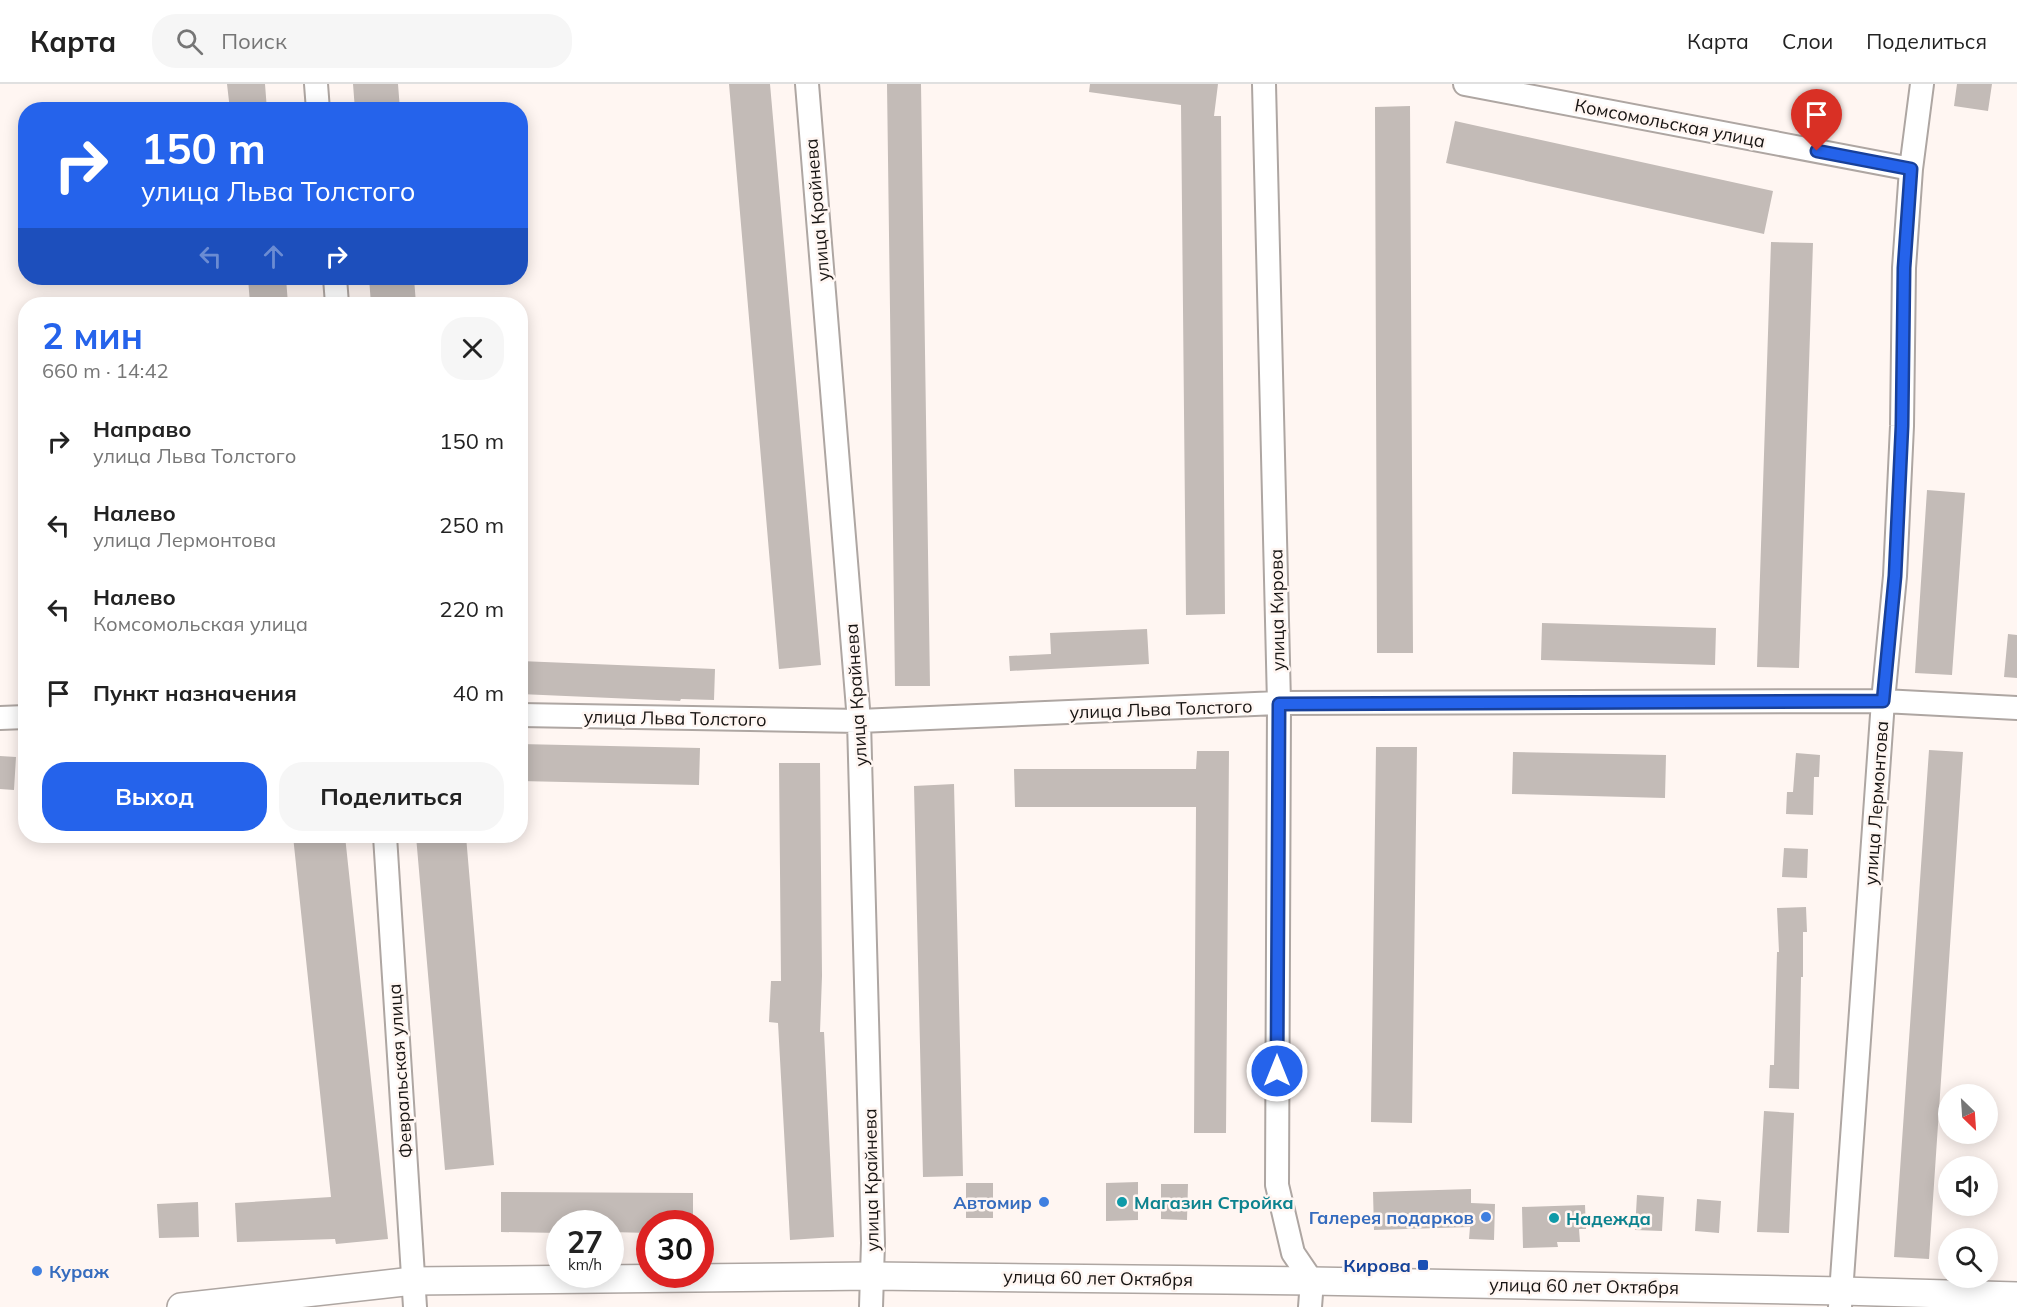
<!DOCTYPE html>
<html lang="ru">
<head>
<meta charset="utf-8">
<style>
	body { margin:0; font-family:Mulish,sans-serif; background:#f6f6f6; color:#222; height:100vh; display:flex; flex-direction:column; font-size:22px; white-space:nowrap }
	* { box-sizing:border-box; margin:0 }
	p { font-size:20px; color:#767676 }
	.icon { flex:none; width:33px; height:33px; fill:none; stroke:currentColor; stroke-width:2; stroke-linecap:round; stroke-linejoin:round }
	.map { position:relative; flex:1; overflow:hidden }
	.sheet { position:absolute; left:18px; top:213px; width:510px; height:546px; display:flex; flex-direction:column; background:#fff; border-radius:24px; box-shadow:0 3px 15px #0003 }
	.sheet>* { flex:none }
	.guide { position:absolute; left:18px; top:18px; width:510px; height:183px; border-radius:24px; box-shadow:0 3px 15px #0003; background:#2563eb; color:#fff; overflow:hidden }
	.needle { width:39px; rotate:155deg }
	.buttons { position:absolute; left:1938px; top:1000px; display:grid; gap:12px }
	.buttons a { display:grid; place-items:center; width:60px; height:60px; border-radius:50%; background:#fff; box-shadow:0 3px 15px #0003; font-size:30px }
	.speed { position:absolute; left:546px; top:1126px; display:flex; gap:12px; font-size:30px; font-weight:700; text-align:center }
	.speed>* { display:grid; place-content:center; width:78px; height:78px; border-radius:50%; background:#fff; box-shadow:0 3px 15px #0003; line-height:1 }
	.speed small { font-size:15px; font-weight:400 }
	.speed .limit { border:9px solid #d22; background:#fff; color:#111 }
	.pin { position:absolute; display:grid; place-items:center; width:51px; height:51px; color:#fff; margin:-62px -26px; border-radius:50% 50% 50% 0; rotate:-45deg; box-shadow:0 0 6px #0007 }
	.pin .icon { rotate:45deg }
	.me { position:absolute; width:66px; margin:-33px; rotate:0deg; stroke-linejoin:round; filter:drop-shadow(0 0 4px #0008) }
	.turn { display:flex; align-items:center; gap:21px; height:126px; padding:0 24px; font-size:27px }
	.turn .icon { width:78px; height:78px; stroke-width:2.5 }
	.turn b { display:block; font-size:42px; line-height:51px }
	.lanes { display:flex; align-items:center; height:57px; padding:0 24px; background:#0003; justify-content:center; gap:30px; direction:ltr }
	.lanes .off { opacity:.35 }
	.round { display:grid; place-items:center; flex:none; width:63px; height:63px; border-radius:24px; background:#f6f6f6 }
	.headline { display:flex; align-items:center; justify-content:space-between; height:102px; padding:0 24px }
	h1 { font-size:36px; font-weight:700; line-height:45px; color:#2563eb }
	.action { display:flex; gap:12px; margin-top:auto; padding:12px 24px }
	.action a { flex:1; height:69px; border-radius:24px; background:#2563eb; color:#fff; font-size:24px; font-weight:700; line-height:69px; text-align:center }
	.action a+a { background:#f6f6f6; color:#222 }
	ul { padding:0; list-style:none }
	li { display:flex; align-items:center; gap:18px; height:84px; padding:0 24px }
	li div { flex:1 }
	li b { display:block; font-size:22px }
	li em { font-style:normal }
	header { display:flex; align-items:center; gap:36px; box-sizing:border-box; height:84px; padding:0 30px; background:#fff; border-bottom:2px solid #e0e0e0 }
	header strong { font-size:28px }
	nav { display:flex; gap:33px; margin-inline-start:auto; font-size:21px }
	.search { width:420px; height:54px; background:#f6f6f6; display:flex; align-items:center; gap:15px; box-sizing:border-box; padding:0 21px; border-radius:24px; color:#767676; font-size:22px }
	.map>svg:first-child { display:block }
	.building { fill:#c3bbb7 }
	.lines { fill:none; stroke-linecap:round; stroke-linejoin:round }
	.minor-casing { stroke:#aea6a2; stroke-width:26 }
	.major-casing { stroke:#aea6a2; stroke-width:30 }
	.minor { stroke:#fff; stroke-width:22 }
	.major { stroke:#fff; stroke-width:27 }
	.route-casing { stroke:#184099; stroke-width:15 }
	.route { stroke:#2563eb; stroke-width:10 }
	.shop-dot { fill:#3f7fe0; stroke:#fff6f2; stroke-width:2 }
	.culture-dot { fill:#0f9aa8; stroke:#fff6f2; stroke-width:2 }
	.transit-dot { fill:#1a4fb4; stroke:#fff6f2; stroke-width:2 }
	.labels { text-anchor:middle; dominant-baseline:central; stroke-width:5; stroke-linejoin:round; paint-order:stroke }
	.street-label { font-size:18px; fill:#171412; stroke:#fff6f2 }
	.shop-label { font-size:18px; font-weight:bold; fill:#366cbe; stroke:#fff6f2; text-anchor:end }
	.culture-label { font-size:18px; font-weight:bold; fill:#0d838f; stroke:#fff6f2; text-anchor:start }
	.transit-label { font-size:18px; font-weight:bold; fill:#164399; stroke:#fff6f2; text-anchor:end }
</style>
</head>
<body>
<header>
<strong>Карта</strong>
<div class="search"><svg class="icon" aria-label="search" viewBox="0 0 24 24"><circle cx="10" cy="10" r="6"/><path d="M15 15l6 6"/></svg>Поиск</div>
<nav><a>Карта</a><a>Слои</a><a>Поделиться</a></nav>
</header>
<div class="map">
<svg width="2017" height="1223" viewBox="0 0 2017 1223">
	<rect width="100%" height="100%" fill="#fff6f2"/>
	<path class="building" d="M227 0H265L267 26H230Z
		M353 0H398L400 26H355Z
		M729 0H770L821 581 779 585Z
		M887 0H921L930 602H895Z
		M1090 0H1218L1214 32H1221L1225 530 1186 531 1181 21 1089 8Z
		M1957 0H1992L1988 27 1954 22Z
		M1410 22 1413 569H1377L1375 23Z
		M1455 37 1773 107 1764 150 1446 79Z
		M1771 158 1813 159 1799 584 1757 583Z
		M248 194H286L288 220H250Z
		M369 194H414L416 220H371Z
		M1927 406 1965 409 1952 591 1915 589Z
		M1542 539 1716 544 1715 581 1541 576Z
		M1147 545 1149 580 1010 587 1009 572 1051 570 1050 549Z
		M2008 550 2017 551V594L2004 593Z
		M520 577 715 585 714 616 681 615 680 617 520 610Z
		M520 660 700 664 699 701 520 697Z
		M1376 663H1417L1412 1039 1371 1038Z
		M1929 666 1963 668 1929 1175 1894 1173Z
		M1197 667H1229L1226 1049H1194L1196 723H1015L1014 685H1196Z
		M1513 668 1666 671 1665 714 1512 710Z
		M1796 669 1820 671 1819 693H1814L1813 731 1786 730 1787 708H1793Z
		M0 672 16 673 14 706 0 705Z
		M779 679H820L822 892 820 948H824L834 1153 790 1156 778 939 769 938 771 897H781Z
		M954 700 963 1092 923 1093 914 702Z
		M293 752H345L388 1155 336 1160 335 1155 237 1158 235 1119 331 1113Z
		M416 752H466L494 1081 445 1086Z
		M1784 764 1808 765 1807 794 1782 793Z
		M1806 823 1807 848H1803V893H1801L1799 1005 1769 1004 1770 981H1774L1777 868H1779L1777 824Z
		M1764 1027 1794 1029 1789 1149 1757 1148Z
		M1138 1098V1136L1106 1137V1099Z
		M966 1099H993V1134H966Z
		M1161 1100H1188L1187 1136 1161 1135Z
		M1471 1105V1119L1495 1120 1494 1156 1469 1155 1470 1143 1374 1146 1373 1108Z
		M501 1108 693 1109V1140H650V1149L610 1148V1140H560V1149L501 1148Z
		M1637 1111 1664 1113 1662 1147 1635 1146Z
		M1697 1115 1721 1117 1719 1149 1695 1147Z
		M198 1118 199 1153 159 1154 157 1120Z
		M1585 1121 1586 1145H1579L1580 1158H1557L1558 1163 1523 1164 1522 1123Z"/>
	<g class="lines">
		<defs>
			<path id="minor" d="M316 0 318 26
				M807 0 859 637 873 1159 871 1223
				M1264 0 1279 619 1277 1101 1293 1169 1312 1197 1310 1223
				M1465 0 1911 85
				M335 194 337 220
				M520 631 859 637 1279 619 1883 617 2017 624
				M0 634 26 633
				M385 752 415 1223
				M1840 1223 1883 617 1895 492 1902 342 1904 184 1911 85 1922 0"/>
			<path id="major" d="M181 1223 413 1197 872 1192 1312 1197 1842 1207 2017 1212"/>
		</defs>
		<use href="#minor" class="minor-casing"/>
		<use href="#major" class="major-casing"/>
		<use href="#minor" class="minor"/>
		<use href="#major" class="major"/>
	</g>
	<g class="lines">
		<defs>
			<path id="route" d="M1277 987 1279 620 1883 617 1895 492 1902 342 1904 184 1911 85 1817 67"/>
		</defs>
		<use href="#route" class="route-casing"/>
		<use href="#route" class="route"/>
	</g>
	<g class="shop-dot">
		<circle cx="1044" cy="1118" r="6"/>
		<circle cx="1486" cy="1133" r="6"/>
		<circle cx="37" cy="1187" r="6"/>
	</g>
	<g class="culture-dot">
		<circle cx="1122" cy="1118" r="6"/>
		<circle cx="1554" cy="1134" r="6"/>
	</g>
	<rect class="transit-dot" x="1417" y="1175" width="12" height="12" rx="3"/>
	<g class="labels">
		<g class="street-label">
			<text transform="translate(1670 39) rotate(11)">Комсомольская улица</text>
			<text transform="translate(817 126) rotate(-95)">улица Крайнева</text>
			<text transform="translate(1277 526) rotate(-91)">улица Кирова</text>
			<text transform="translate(856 611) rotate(-94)">улица Крайнева</text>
			<text transform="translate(1161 625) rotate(-2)">улица Льва Толстого</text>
			<text transform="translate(675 634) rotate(1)">улица Льва Толстого</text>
			<text transform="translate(1876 719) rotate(-86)">улица Лермонтова</text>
			<text transform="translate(400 987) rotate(-94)">Февральская улица</text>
			<text transform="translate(871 1096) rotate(-91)">улица Крайнева</text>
			<text transform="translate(1098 1194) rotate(1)">улица 60 лет Октября</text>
			<text transform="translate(1584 1202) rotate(1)">улица 60 лет Октября</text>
		</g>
		<g class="shop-label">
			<text x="1032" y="1118">Автомир</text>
			<text x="1474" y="1133">Галерея подарков</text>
			<text x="49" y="1187" text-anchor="start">Кураж</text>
		</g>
		<g class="culture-label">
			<text x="1134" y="1118">Магазин Стройка</text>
			<text x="1566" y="1134">Надежда</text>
		</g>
		<g class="transit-label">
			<text x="1411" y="1181">Кирова</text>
		</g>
	</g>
</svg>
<div class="buttons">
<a><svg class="needle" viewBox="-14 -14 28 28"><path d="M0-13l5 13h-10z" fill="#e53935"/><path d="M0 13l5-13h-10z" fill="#767676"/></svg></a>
<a><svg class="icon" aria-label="sound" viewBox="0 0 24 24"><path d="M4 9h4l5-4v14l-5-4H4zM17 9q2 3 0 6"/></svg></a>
<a><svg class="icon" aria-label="search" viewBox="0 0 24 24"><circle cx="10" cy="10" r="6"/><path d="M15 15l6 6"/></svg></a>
</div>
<div class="speed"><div>27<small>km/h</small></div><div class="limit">30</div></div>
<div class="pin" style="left:1817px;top:67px;background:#d93025"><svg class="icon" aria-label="arrive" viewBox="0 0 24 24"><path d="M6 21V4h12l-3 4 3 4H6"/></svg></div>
<svg class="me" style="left:1277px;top:987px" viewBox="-20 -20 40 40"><circle r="17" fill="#2563eb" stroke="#fff" stroke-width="3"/><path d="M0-11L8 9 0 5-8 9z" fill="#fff"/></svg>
<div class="guide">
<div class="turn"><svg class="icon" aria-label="right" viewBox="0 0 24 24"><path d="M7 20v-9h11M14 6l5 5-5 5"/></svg><div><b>150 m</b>улица Льва Толстого</div></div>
<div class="lanes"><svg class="icon off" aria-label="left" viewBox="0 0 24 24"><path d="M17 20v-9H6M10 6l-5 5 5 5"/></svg><svg class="icon off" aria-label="ahead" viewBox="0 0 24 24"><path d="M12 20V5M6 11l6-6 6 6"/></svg><svg class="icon" aria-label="right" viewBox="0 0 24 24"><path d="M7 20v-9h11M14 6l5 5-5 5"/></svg></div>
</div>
<section class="sheet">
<div class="headline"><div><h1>2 мин</h1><p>660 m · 14:42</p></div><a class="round"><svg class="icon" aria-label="close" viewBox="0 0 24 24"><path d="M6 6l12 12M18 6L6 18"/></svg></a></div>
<ul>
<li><svg class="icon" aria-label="right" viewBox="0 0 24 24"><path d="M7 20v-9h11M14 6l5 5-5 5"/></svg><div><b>Направо</b><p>улица Льва Толстого</p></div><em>150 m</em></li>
<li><svg class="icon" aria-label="left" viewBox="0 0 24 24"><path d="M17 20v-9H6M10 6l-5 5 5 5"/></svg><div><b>Налево</b><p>улица Лермонтова</p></div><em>250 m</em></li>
<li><svg class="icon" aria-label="left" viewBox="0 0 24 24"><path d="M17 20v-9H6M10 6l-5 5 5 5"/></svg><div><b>Налево</b><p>Комсомольская улица</p></div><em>220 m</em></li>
<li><svg class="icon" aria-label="arrive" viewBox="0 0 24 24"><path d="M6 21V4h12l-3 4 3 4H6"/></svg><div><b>Пункт назначения</b></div><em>40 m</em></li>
</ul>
<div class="action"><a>Выход</a><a>Поделиться</a></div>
</section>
</div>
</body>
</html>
